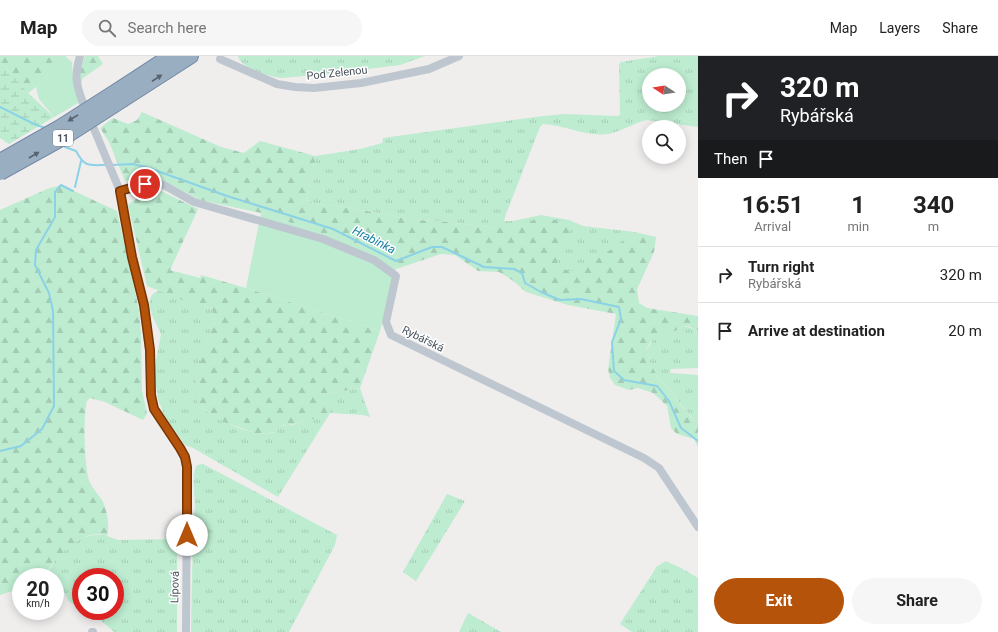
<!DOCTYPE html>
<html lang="en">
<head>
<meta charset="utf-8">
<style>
	body { margin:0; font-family:Roboto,sans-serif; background:#f6f6f6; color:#222; height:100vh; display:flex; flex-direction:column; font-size:15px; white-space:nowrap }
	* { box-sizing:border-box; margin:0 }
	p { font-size:13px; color:#767676 }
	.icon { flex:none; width:22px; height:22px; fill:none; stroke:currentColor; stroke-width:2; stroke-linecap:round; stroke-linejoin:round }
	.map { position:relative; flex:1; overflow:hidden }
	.drawer { display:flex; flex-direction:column; background:#fff; width:300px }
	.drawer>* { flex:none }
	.banner { background:#202124; color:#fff; overflow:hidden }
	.needle { width:26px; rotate:282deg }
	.fabs { position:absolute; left:642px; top:12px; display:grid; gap:8px }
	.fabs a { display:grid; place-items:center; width:44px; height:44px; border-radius:50%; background:#fff; box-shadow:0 2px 10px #0003; font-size:20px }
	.speed { position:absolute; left:12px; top:512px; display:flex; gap:8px; font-size:20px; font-weight:700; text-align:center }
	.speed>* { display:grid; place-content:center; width:52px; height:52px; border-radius:50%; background:#fff; box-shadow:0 2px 10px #0003; line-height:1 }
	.speed small { font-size:10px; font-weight:400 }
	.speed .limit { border:6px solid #d22; background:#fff; color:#111 }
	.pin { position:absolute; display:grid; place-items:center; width:34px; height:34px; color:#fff; margin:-17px; border:2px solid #fff; border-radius:50%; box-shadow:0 1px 4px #0007 }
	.me { position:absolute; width:44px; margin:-22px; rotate:0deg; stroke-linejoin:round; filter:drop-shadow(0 0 3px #0008) }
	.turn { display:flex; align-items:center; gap:14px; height:84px; padding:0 16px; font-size:18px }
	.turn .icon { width:52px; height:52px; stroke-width:2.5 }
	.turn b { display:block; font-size:28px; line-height:34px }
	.then { display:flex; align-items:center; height:38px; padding:0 16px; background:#0003; gap:8px; font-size:15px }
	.eta { display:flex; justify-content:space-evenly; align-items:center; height:68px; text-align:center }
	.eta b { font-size:24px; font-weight:700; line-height:28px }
	.action { display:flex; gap:8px; margin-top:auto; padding:8px 16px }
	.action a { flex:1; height:46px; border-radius:24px; background:#b45309; color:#fff; font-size:16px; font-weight:700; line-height:46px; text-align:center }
	.action a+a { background:#f6f6f6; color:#222 }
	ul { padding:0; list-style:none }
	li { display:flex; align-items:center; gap:12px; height:56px; padding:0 16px; border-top:1px solid #e0e0e0 }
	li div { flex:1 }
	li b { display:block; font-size:15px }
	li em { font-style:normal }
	header { display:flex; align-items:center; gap:24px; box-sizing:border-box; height:56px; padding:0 20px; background:#fff; border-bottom:1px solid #e0e0e0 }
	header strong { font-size:19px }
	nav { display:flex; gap:22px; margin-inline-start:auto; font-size:14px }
	.search { width:280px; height:36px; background:#f6f6f6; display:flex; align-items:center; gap:10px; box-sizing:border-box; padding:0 14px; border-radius:22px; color:#767676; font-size:15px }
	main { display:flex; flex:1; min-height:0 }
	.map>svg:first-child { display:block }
	.grass { fill:url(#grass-tufts); fill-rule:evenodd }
	.forest { fill:url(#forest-firs) }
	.wetland { fill:url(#wetland-marsh) }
	.garden { fill:#bdecd0 }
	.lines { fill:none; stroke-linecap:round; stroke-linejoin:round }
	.stream { stroke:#8cd2e7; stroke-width:2 }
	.trunk-casing { stroke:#728aa6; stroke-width:16 }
	.minor { stroke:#bec7cf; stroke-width:8 }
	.trunk { stroke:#9aaec2; stroke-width:14 }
	.trunk-bridge-casing { stroke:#728aa6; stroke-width:16; stroke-linecap:butt }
	.trunk-bridge { stroke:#9aaec2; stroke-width:14 }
	.oneway { fill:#57636f }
	.route-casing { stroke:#753606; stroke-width:10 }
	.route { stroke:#b45309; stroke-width:7 }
	.labels { text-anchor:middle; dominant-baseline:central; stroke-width:3; stroke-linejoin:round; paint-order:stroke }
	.shield { fill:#fff; stroke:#7e848c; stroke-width:1 }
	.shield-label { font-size:10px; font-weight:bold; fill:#46505a }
	.street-label { font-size:11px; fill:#46505a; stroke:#fff }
	.water-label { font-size:12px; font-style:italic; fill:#137fa1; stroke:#fff }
</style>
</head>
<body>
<header>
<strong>Map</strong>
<div class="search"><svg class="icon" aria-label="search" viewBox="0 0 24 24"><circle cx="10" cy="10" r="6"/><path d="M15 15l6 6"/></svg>Search here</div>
<nav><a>Map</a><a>Layers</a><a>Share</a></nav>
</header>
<main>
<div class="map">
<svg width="698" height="576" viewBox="0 0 698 576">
	<defs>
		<pattern id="grass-tufts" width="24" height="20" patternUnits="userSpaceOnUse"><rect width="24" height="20" fill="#bdecd0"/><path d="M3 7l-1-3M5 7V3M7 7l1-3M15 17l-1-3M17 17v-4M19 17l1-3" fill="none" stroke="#a4ccb5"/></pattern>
		<pattern id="forest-firs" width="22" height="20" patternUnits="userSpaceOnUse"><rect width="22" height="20" fill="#bdecd0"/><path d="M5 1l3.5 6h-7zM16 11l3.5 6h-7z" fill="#a4ccb5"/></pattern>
		<pattern id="wetland-marsh" width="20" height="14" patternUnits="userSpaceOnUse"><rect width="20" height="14" fill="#bdecd0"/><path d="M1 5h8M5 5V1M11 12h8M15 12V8" fill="none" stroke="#a4ccb5"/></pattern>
	</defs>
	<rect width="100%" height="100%" fill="#f0eded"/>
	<path class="grass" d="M238 0H425L400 9 337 17 282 22C271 21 240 12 238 0Z
		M659 0H698V71L647 64C634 67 622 75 608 78 586 81 565 69 543 68L540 71 506 158 504 165H513L541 159 569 164 583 170 635 176 582 215 570 216 560 212 557 208 558 164 538 163 519 172H497L438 165 415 164 350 152 312 147 307 144 315 100 360 93 382 87 383 82 543 60 565 58 617 60 620 59 619 8 621 6ZM649 19H679V49H649Z
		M160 234 198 250H204L212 253 215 265 205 292 202 297 201 352C218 363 238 374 258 377 264 378 271 377 276 376L280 370C289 369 299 369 305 363H320L326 338 360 332 370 361 363 359 330 357 278 441 193 392 185 389 165 361 158 343 154 316 161 278C155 264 139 241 160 234Z
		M684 270 698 274V312L671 313 670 315 671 317 698 319V367C687 358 680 347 672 336 669 331 663 327 659 323 653 315 649 304 646 295L654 282 676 275 681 271Z
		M203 408 337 479 335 489 289 576H191C192 534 192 492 195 451 195 440 191 417 197 409Z
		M447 438 465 445 416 525 403 516Z
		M104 479 118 484 177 483V576H114L96 560 88 555H115V521H81V551L69 546 64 536 55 532V521H48C47 512 65 491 74 486 83 481 94 478 104 479Z
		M666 505 681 512 698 522V576H632L620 568 654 515 656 511Z
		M468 557 470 558 501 576H459Z"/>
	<path class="forest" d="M0 0H67L36 31 28 37 5 10 0 9Z
		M85 0H98L103 8 83 22 81 28C78 20 81 8 85 0Z
		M142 56 221 91 244 97 260 85 315 100 307 144 312 147 350 152 415 164 438 165 497 172H519L538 162 558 164 566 168 570 173 563 196 557 202V208L560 212 570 215 582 214 635 176 656 181 654 196 637 233 639 247 647 252 698 260V274C693 273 688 269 683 270 680 271 678 274 675 275 661 282 653 277 646 295 649 304 654 315 659 323 663 328 669 331 672 336 680 348 687 359 698 367V391L694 383 677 378 671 372 667 350 653 337 638 332 629 334 615 329 610 322 608 313 616 258 568 249 526 236 512 224 499 216 478 215 455 199 441 198 396 213 378 196 261 157 200 144 157 121 144 119 125 125 109 86 100 72 113 62 128 68 137 64Z
		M61 129 117 155 139 254 141 279 142 334 147 358 143 364 105 346 90 342 87 345C83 359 84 413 90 427 93 433 98 438 102 444 107 453 110 470 107 480 86 472 62 495 50 511 48 515 48 518 43 520 37 523 27 521 21 521V532L0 539V154L47 133Z
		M159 134 198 153 170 214 200 222 201 219 246 232 380 275 360 332 326 338 330 357 320 363H305C299 369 289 368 280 370L277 376 258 378 224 366 201 352 197 345 195 335 196 324 202 297 205 292 215 265 212 253 204 250H198L147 230 128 149 143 137Z"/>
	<path class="wetland" d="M0 9 5 10 28 37 54 61 9 88 0 82Z"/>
	<path class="garden" d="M66 1 72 6 73 25 80 46 54 61 39 43 36 31Z
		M261 157 379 196 396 213 380 275 246 232Z"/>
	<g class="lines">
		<path class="stream" d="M0 51 36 69 46 72
			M63 88 65 91 76 95C85 112 89 109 107 109
			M111 109 133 108 146 111 227 140 333 173 396 205 432 191H442L484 211 514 213 522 217 525 227 541 236 560 244 581 243 619 251 621 263 612 286 614 315 624 324 657 330 669 345 681 372 698 385
			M75 131 81 105
			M0 395 21 390 42 373 54 350 53 255 49 237 35 209 36 194 55 161V136L61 129 73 135"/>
		<defs>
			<path id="trunk" d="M118 34 170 0
				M124 43 191 0"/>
		</defs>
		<use href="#trunk" class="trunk-casing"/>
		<path class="minor" d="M80 0C74 20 76 28 83 47
			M220 3 277 28 295 31 314 32 361 27 429 13 459 0
			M94 73 120 135 132 201 144 249 149 294 151 339 154 353 181 392 185 401 187 411 186 576
			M120 135 145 128H162L194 146 323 183 374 204 396 220 386 266 391 279 644 402 659 412 698 471
			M92 576H93"/>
		<use href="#trunk" class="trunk"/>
		<defs>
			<path id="trunk-bridge" d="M0 105 60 71 118 34
				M0 117 65 81 124 43"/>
		</defs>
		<use href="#trunk-bridge" class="trunk-bridge-casing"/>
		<use href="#trunk-bridge" class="trunk-bridge"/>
	</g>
	<defs><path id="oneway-solid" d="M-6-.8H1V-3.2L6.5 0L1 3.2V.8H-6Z"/></defs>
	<g class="oneway">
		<use href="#oneway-solid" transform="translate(157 22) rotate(-33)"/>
		<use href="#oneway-solid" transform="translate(73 62) rotate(148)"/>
		<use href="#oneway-solid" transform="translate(34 99) rotate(-30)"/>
	</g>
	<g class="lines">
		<defs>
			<path id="route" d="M145 128 120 135 132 201 144 249 150 294 151 339 154 353 180 392 185 401 187 411V479"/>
		</defs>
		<use href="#route" class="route-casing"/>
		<use href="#route" class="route"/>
	</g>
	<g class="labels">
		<rect class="shield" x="53" y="74" width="20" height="16" rx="3"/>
		<g class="shield-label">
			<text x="63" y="82">11</text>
		</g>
		<g class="street-label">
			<text transform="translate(337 17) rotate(-6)">Pod Zelenou</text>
			<text transform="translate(423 283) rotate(26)">Rybářská</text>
			<text transform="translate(175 531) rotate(-89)">Lípová</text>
		</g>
		<g class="water-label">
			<text transform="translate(374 184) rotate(27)">Hrabinka</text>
		</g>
	</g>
</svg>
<div class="fabs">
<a><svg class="needle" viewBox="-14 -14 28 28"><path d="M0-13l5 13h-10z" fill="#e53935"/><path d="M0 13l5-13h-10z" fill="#767676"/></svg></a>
<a><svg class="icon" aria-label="search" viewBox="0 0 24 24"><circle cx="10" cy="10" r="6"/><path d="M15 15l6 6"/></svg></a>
</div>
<div class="speed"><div>20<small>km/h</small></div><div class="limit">30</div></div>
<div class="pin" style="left:145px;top:128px;background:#d93025"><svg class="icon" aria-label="arrive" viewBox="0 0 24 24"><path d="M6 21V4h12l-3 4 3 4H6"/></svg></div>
<svg class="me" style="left:187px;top:479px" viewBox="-20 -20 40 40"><circle r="19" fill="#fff"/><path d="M0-13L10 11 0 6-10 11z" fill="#b45309"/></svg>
</div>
<section class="drawer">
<div class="banner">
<div class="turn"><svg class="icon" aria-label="right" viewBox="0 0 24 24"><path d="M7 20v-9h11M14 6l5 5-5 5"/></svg><div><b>320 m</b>Rybářská</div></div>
<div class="then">Then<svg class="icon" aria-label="arrive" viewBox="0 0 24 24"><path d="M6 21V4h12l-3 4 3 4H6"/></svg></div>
</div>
<div class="eta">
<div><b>16:51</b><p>Arrival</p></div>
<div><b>1</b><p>min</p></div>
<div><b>340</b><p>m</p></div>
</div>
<ul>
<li><svg class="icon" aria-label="right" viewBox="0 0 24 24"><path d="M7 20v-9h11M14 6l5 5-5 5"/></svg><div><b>Turn right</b><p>Rybářská</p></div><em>320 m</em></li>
<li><svg class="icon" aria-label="arrive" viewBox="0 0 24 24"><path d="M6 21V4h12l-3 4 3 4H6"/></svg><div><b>Arrive at destination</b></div><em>20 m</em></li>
</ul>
<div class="action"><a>Exit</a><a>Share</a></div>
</section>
</main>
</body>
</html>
